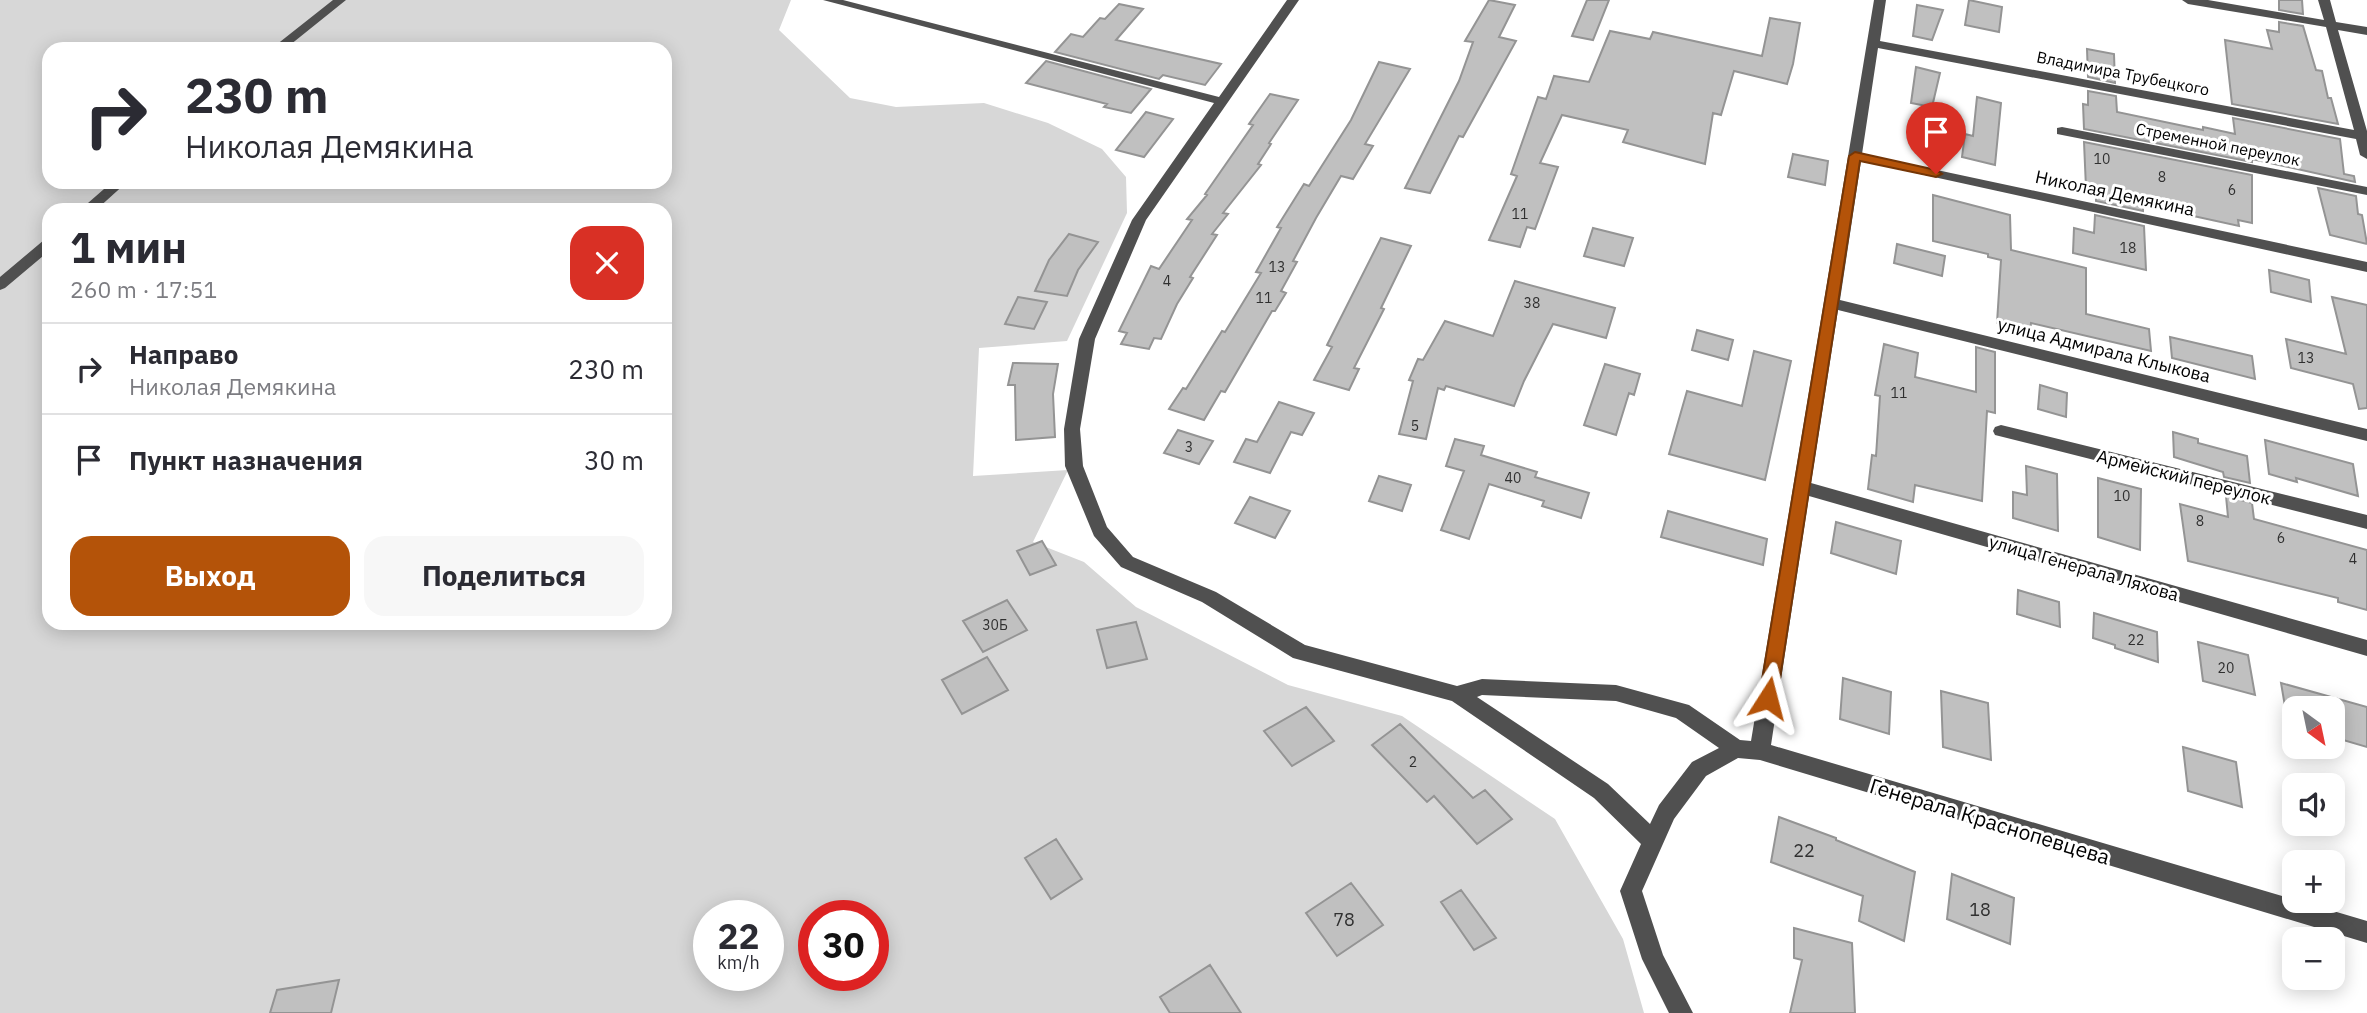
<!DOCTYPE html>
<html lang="ru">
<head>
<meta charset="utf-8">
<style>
	body { margin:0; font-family:"IBM Plex Sans",sans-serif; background:#f7f7f7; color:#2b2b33; height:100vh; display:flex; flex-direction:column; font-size:26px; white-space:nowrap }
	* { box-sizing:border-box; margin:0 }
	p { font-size:23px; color:#7c7c81 }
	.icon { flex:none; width:38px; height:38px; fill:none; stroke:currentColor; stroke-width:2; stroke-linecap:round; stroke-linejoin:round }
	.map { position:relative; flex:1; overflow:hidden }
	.panel { position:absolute; left:42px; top:203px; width:630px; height:427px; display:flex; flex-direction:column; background:#fff; border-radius:21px; box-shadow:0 4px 18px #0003 }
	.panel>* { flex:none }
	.top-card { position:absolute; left:42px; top:42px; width:630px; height:147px; border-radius:21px; box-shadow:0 4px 18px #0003; background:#fff; color:#2b2b33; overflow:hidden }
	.needle { width:46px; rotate:147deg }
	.controls { position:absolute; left:2282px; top:696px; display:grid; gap:14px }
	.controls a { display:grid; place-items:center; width:63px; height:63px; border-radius:14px; background:#fff; box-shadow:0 4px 18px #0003; font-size:35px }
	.speed { position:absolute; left:693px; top:900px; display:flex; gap:14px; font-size:35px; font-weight:700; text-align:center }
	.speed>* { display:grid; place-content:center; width:91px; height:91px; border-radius:50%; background:#fff; box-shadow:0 4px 18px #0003; line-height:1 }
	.speed small { font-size:18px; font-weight:400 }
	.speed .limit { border:10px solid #d22; background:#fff; color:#111 }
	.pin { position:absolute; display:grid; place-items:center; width:60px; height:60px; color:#fff; margin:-72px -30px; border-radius:50% 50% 50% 0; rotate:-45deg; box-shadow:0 0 7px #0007 }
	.pin .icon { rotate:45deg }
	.me { position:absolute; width:77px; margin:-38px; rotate:9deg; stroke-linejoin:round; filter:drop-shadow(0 0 5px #0008) }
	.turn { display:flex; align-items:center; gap:24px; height:147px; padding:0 28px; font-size:32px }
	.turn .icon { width:91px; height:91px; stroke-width:2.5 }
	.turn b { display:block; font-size:49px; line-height:60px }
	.round { display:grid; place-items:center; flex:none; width:74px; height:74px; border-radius:21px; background:#f7f7f7 }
	.summary { display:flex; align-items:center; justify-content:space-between; height:119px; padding:0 28px }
	h1 { font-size:42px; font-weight:800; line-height:52px }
	.primary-button { display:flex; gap:14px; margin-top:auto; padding:14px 28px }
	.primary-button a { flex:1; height:80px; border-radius:21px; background:#b45309; color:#fff; font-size:28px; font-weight:800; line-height:80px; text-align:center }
	.primary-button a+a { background:#f7f7f7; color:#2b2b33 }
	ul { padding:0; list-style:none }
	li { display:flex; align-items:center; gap:21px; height:91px; padding:0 28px; border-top:2px solid #e1e1e2 }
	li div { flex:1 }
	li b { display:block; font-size:26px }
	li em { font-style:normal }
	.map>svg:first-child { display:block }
	.green { fill:#d7d7d7; fill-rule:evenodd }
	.building { fill:#c0c0c0; stroke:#949494; stroke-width:2 }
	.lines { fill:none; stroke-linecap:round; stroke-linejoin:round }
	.minor { fill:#505050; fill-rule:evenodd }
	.route { fill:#b45309; stroke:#753606; stroke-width:2 }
	.labels { text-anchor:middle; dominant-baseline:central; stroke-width:6; stroke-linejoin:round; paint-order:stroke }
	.number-label { font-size:14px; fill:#303030 }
	.far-street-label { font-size:16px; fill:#000; stroke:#fff }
	.street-label { font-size:18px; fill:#000; stroke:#fff }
	.near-number-label { font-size:18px; fill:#303030 }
	.near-street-label { font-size:21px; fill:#000; stroke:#fff }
</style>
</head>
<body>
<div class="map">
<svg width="2367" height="1013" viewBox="0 0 2367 1013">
	<rect width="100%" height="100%" fill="#fff"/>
	<path class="green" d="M0 0H791L779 30 850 98 896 107 984 103 1048 123 1102 149 1126 177 1127 213 1067 341 979 348 973 476 1068 470 1033 542 1084 562 1136 607 1288 685 1402 716 1555 819 1623 939 1644 1013H0ZM49 49H665V182H49ZM49 210H665V623H49ZM709 915H768V975H709ZM814 915H873V975H814Z"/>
	<path class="building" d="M1489 0 1515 5 1499 37 1516 41 1463 137 1459 136 1430 193 1405 188 1459 81 1473 42 1465 41Z
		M1587 0H1609L1593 40 1572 36Z
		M1969 0 2002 7 1999 32 1965 25Z
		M2279 0H2302L2303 14 2279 10Z
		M1119 4 1143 9 1116 40 1221 64 1205 85 1163 75 1159 79 1055 52 1071 34 1083 37 1100 18 1105 19Z
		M1917 5 1943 10 1932 40 1913 36Z
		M1770 18 1800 23 1793 64 1787 84 1734 71 1721 115 1713 113 1705 164 1623 142 1628 130 1562 115 1540 163 1558 167 1535 229 1527 227 1520 247 1489 240 1517 176 1511 174 1538 97 1546 99 1554 76 1589 82 1610 31 1650 39 1653 32 1762 56Z
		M2279 22 2303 26 2316 70 2322 71 2328 98H2331L2338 124 2232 104 2225 40 2272 49 2267 30 2279 32Z
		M2087 49 2114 54 2115 83 2088 77Z
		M1046 61 1151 89 1131 113 1104 107 1107 104 1026 83Z
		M1379 62 1410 69 1365 144 1373 146 1353 179 1341 176 1316 218 1293 261 1297 262 1281 291 1286 293 1275 311H1272L1225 392 1221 391 1204 420 1169 409 1183 388 1186 389 1222 331 1225 332 1261 273 1256 272 1281 228 1277 227 1304 184 1309 186 1351 120Z
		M1916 67 1940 73 1932 107 1911 103Z
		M2088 91 2116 96 2117 112 2203 130V127L2235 134 2233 118 2340 139 2344 174 2354 176 2355 182 2252 159V162L2084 129 2083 104 2088 105Z
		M1270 94 1298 100 1269 143 1271 144 1258 164 1261 165 1223 213 1228 214 1212 234 1217 235 1190 277 1193 278 1177 304 1161 339 1154 338 1149 349 1121 344 1127 333 1119 331 1151 266 1159 269 1192 220 1187 219 1207 195 1205 194 1253 125 1249 124Z
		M1977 97 2001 103 1995 165 1962 157 1965 134 1973 136Z
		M1146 112 1173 119 1144 157 1116 150Z
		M2084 142 2252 175V223L2238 220 2239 226 2143 205V211L2096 201V190L2086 188Z
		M1793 154 1828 161 1825 185 1788 177Z
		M2318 188 2356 196 2358 214 2362 215 2367 244 2330 235Z
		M1933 195 2010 215 2011 250 2086 268V314L2149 329 2151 351 2031 323 2030 331 1997 323 2001 260 1988 257V254L1933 241Z
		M2095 215 2144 226 2146 270 2073 253 2074 228 2094 233Z
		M1593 228 1633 238 1624 266 1584 256Z
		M1069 234 1098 242 1078 270 1067 296 1035 291 1049 260Z
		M1381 238 1411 246 1381 308 1384 309 1354 368 1359 369 1349 390 1314 380 1332 347 1327 345Z
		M1897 244 1945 256 1942 276 1894 263Z
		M2269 270 2309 280 2311 302 2271 292Z
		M1515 281 1615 308 1606 338 1553 324 1524 381 1514 406 1446 386 1444 390 1438 388 1426 439 1399 434 1413 381 1409 380 1418 359 1423 360 1445 321 1493 336Z
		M1018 297 1047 302 1034 329 1005 324Z
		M2332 297 2367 305V408L2359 409 2353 384 2291 368 2286 339 2346 354Z
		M1697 330 1733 340 1728 360 1692 350Z
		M2170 337 2252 356 2255 379 2172 358Z
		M1884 344 1918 353 1915 377 1976 392V347L1995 352V413L1987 411 1982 501 1915 485 1913 502 1868 489 1872 455 1876 456 1880 396 1875 395Z
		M1754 351 1791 361 1765 480 1669 454 1687 391 1742 406Z
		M1013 363 1058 364 1053 394 1055 437 1016 440 1015 385H1008Z
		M1605 364 1640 374 1634 395 1629 393 1616 435 1584 425Z
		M2040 385 2067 393 2066 417 2038 409Z
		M1279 402 1314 413 1302 435 1291 432 1270 473 1234 462 1246 439 1257 442Z
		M1178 430 1213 441 1199 464 1164 453Z
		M2173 432 2198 439V443L2247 456 2250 483 2224 477 2223 472 2174 457Z
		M1455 439 1484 446 1481 455 1537 472 1535 477 1589 493 1581 518 1542 506 1544 501 1489 484 1469 539 1441 530 1464 471 1446 466Z
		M2265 440 2353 464 2358 496 2296 478 2297 482 2269 474Z
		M2026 466 2057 474 2058 531 2013 518V492L2027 495Z
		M1379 476 1411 485 1402 511 1369 501Z
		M2098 478 2141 489 2140 550 2098 537Z
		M2226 496 2252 503 2254 519 2367 550V610L2338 602V598L2188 561 2180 504 2228 517Z
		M1250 497 1290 511 1275 538 1235 523Z
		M1668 511 1767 539 1763 565 1661 537Z
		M1836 522 1901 541 1896 574 1831 553Z
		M1042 541 1056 565 1030 575 1017 551Z
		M2018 590 2059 602 2060 627 2017 614Z
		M1007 600 1027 630 983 652 963 621Z
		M2094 613 2157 632 2158 662 2115 648V645L2093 638Z
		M1136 622 1147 659 1107 668 1097 630Z
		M2198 642 2248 655 2255 695 2203 681Z
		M987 657 1008 690 962 714 942 680Z
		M1843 678 1891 692 1889 734 1840 719Z
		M2281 683 2367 707V747L2333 737V709H2294V726L2288 724Z
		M1941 691 1988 703 1991 760 1943 747Z
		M1306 707 1334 741 1292 766 1264 731Z
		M1400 724 1473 798 1485 790 1512 819 1477 844 1434 796 1427 802 1372 745Z
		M2183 747 2236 762 2242 807 2188 791Z
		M1779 817 1836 838V840L1915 872 1904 941 1859 921 1863 896 1771 862Z
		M1056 839 1082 879 1051 899 1025 858Z
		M1952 874 2014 898 2010 944 1947 919Z
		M1351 883 1383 925 1337 956 1306 913Z
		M1461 890 1496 938 1474 950 1441 902Z
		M1794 928 1852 943 1855 1013H1790L1802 960 1794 958Z
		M1210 965 1241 1013H1170L1160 997Z
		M339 980 331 1013H270L277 990Z"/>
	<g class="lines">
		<path class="minor" d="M333 0H346L285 49H271Z
			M823 0H843L1219 97 1287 0H1299L1146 220 1095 339 1080 429 1083 466 1107 527 1133 557 1216 592 1305 645 1457 686 1482 679 1616 685 1689 705 1740 740 1751 741 1874 0H1886L1880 41 2354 130 2326 27 2188 4 2182 0H2208L2324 20 2318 0H2330L2336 22 2367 27V35L2338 30 2367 131V159L2360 155 2356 139 1878 48 1862 154 2367 262V272L1861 161 1840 300 2367 429V441L1838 310 1811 483 2367 640V656L1809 496 1771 745 2367 921V943L1760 760 1738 758 1706 776 1674 819 1642 891 1663 955 1693 1013H1669L1642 959 1620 891 1641 844 1594 798 1452 701 1293 658 1202 602 1121 567 1094 536 1065 466 1064 429 1079 339 1132 220 1214 103ZM1482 695 1616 701 1676 718 1719 748 1692 762 1659 805 1650 824 1608 784 1477 697Z
			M2062 127 2367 187V195L2057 134V128Z
			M112 182H127L96 210H80Z
			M49 238V251L5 288 0 290V277L44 240Z
			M2001 425 2367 515V529L1995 435 1993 431 1995 427Z"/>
	</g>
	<path class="route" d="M1855 152 1936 170 1942 174 1936 177 1860 161 1777 698 1775 704 1768 706 1762 704 1759 698 1849 156Z"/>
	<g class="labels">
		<g class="number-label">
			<text x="2102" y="159">10</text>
			<text x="2162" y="177">8</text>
			<text x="2232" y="190">6</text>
			<text x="1520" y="214">11</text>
			<text x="2128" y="248">18</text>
			<text x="1277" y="267">13</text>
			<text x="1167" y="281">4</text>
			<text x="1264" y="298">11</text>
			<text x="1532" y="303">38</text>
			<text x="2306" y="358">13</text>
			<text x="1899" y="393">11</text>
			<text x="1415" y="426">5</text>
			<text x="1189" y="447">3</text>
			<text x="1513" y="478">40</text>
			<text x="2122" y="496">10</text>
			<text x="2200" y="521">8</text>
			<text x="2281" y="538">6</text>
			<text x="2353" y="559">4</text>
			<text x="995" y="625">30Б</text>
			<text x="2136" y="640">22</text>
			<text x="2226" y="668">20</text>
			<text x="1413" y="762">2</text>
		</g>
		<g class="far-street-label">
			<text transform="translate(2123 73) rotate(11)">Владимира Трубецкого</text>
			<text transform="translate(2218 144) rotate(11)">Стременной переулок</text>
		</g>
		<g class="street-label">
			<text transform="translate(2115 193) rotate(12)">Николая Демякина</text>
			<text transform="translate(2104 350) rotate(14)">улица Адмирала Клыкова</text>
			<text transform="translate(2184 477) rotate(14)">Армейский переулок</text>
			<text transform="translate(2084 568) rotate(16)">улица Генерала Ляхова</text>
		</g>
		<g class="near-number-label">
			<text x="1804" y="850">22</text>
			<text x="1980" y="909">18</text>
			<text x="1344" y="919">78</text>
		</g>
		<g class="near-street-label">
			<text transform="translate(1990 821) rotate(17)">Генерала Краснопевцева</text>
		</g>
	</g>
</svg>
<div class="controls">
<a><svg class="needle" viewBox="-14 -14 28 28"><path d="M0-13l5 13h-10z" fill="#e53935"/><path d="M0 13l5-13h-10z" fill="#7c7c81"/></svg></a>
<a><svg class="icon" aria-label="sound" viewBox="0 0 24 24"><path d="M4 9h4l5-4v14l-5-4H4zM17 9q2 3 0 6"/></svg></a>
<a>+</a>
<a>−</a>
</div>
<div class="speed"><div>22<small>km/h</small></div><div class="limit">30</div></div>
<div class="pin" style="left:1936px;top:174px;background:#d93025"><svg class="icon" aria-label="arrive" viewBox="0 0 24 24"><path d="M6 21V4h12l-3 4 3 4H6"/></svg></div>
<svg class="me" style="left:1768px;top:698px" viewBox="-20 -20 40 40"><path d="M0-17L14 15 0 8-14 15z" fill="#b45309" stroke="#fff" stroke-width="4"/></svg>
<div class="top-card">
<div class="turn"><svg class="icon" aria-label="right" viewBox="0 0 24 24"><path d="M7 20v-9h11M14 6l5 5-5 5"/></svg><div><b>230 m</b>Николая Демякина</div></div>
</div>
<section class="panel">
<div class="summary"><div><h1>1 мин</h1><p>260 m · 17:51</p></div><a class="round" style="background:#d93025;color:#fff"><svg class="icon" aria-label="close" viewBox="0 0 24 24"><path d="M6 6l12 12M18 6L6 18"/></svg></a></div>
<ul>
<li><svg class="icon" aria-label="right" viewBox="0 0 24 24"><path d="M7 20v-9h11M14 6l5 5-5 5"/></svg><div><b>Направо</b><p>Николая Демякина</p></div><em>230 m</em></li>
<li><svg class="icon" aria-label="arrive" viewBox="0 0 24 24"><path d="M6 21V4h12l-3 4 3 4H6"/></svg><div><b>Пункт назначения</b></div><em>30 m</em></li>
</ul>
<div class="primary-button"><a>Выход</a><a>Поделиться</a></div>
</section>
</div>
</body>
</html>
